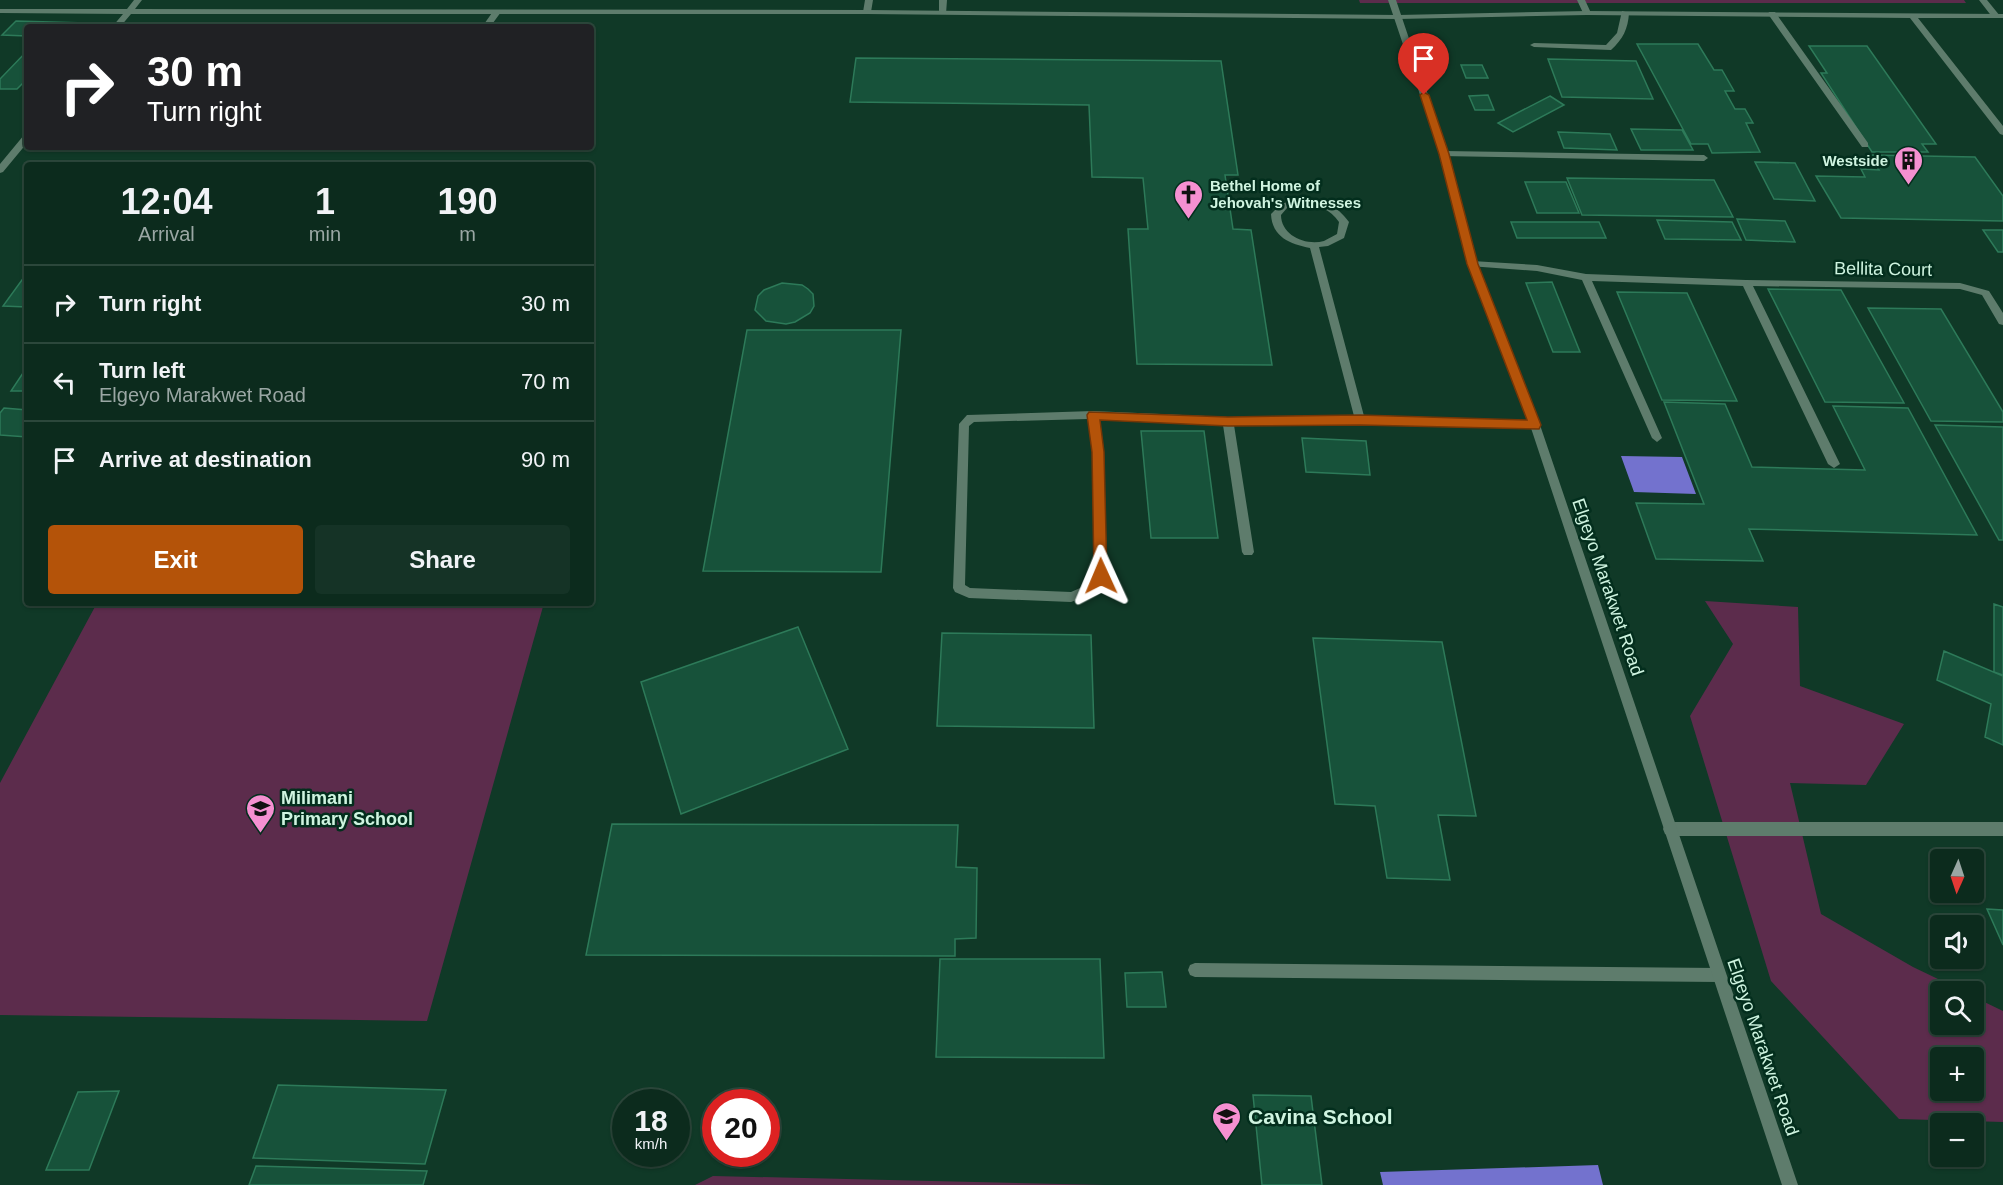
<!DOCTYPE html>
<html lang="en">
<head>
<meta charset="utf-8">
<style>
	body { margin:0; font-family:Helvetica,sans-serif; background:#153326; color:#f1f3f6; height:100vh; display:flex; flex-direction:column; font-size:22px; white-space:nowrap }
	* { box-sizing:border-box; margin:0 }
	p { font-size:20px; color:#9aa7a4 }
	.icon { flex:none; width:33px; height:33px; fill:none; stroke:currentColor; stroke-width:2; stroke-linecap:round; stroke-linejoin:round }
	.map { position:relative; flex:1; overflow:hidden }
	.sheet { position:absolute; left:24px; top:162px; width:570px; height:444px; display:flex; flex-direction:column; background:#0c2b1d; border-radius:6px; box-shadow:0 2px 4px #0004,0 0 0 2px #2c473b }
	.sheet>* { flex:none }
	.top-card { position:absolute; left:24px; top:24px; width:570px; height:126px; border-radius:6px; box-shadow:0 2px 4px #0004,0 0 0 2px #2c473b; background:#202124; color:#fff; overflow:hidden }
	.needle { width:39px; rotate:183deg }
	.controls { position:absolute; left:1930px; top:849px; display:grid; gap:12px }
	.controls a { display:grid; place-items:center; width:54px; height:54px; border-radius:6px; background:#0c2b1d; box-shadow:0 2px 4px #0004,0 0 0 2px #2c473b; font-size:30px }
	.speed { position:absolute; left:612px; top:1089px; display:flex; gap:12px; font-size:30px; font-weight:700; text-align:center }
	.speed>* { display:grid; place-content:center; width:78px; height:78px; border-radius:50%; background:#0c2b1d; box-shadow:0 2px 4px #0004,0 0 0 2px #2c473b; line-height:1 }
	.speed small { font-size:15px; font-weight:400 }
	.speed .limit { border:9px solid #d22; background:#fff; color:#111 }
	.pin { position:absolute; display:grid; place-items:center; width:51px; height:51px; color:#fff; margin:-62px -26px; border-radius:50% 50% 50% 0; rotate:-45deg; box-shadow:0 0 6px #0007 }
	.pin .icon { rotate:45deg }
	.me { position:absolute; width:66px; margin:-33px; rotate:359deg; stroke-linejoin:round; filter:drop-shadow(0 0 4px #0008) }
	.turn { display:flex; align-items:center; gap:21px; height:126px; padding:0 24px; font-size:27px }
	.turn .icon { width:78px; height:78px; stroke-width:2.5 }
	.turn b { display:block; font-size:42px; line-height:51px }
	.eta { display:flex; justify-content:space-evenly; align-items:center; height:102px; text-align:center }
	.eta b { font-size:36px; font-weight:700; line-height:42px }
	.button { display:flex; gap:12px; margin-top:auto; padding:12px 24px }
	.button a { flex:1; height:69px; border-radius:6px; background:#b45309; color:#fff; font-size:24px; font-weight:700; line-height:69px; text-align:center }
	.button a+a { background:#153326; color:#f1f3f6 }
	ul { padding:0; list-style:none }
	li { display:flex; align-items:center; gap:18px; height:78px; padding:0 24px; border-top:2px solid #2c473b }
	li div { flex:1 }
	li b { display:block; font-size:22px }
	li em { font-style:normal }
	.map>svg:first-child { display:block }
	.green { fill:#5c2c4c; fill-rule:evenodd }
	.water { fill:#7372ce }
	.building { fill:#17523a; stroke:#2d7a59; stroke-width:1.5 }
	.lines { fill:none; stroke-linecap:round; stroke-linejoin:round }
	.service { fill:#5e7c6c; fill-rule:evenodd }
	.minor { fill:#5e7c6c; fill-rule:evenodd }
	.tertiary { fill:#5e7c6c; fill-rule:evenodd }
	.route { fill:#b45309; stroke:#753606; stroke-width:1.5 }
	.labels { text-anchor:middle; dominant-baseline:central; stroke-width:5; stroke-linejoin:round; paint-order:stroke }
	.far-poi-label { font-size:15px; font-weight:bold; fill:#cff4e0; stroke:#032e1d; text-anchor:end }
	.street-label { font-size:18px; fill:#cff4e0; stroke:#032e1d }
	.poi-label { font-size:18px; font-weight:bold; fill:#cff4e0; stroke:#032e1d; text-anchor:start }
	.near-poi-label { font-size:21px; font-weight:bold; fill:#cff4e0; stroke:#032e1d; text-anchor:start }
</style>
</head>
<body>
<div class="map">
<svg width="2003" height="1185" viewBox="0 0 2003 1185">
	<rect width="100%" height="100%" fill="#103927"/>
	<path class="green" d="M1359 0H1964L1966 3H1360Z
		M1705 601 1798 607 1800 686 1904 724 1866 785 1790 783 1821 914 1913 967 1963 991 1941 992V1024H1974V997L2003 1011V1122L1899 1119 1771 981 1690 716 1733 644ZM1941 1058H1974V1090H1941Z
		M97 603H544L427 1021 0 1015V783Z
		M713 1176 1106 1185H695Z"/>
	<path class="water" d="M1621 456 1682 457 1696 494 1634 492Z
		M1598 1165 1603 1185H1383L1380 1172Z"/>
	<path class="building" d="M16 21 85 23 81 27H27V36L2 35Z
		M1637 44H1698L1714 70H1722L1734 91H1725L1735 109H1745L1753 123H1746L1760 152 1712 153 1708 144H1691Z
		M1809 46H1867L1936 144H1922L1928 152H1872L1821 73H1827Z
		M27 51V79L17 89H0V79Z
		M856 58 1221 61 1238 175H1225L1233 229 1251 230 1272 365 1137 364 1128 229H1148L1143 178 1092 177 1089 105 850 102Z
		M1548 59 1636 61 1653 99 1562 97Z
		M1461 65H1482L1488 78H1466Z
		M1488 95 1494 110H1475L1469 96Z
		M1550 96 1564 105 1513 132 1498 123Z
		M1631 129 1682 130 1693 150H1641Z
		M1558 132 1610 134 1617 150 1564 148Z
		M1869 155 1975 157 2003 196V221L1841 218 1816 176 1865 177 1861 169 1879 170Z
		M1755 162 1795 163 1815 201 1774 199Z
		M1567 178 1714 180 1733 217 1582 215Z
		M1525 182H1566L1579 213H1537Z
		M1737 219 1785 221 1795 242 1746 240Z
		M1657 220 1732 222 1741 240 1665 239Z
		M1511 222H1599L1606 238H1517Z
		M1983 230H2003V252H1998Z
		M27 273V307L3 306Z
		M1552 282 1580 352H1553L1526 283Z
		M782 283 802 285 808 289 813 294 814 306 810 313 795 322 786 324 766 321 755 310 758 296 764 290Z
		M1768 289 1841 290 1904 403 1825 402Z
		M1617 292 1687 293 1737 401 1662 400Z
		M1868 308 1941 309 2003 412V422L1931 421Z
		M747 330H901L881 572 703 571Z
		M27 367V391H11Z
		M1664 402 1725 404 1752 467 1865 470 1833 406 1908 408 1977 535 1749 529 1763 561 1656 559 1636 503 1704 504Z
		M4 408 27 410V437L0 435V413Z
		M1935 425 2003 427V540H1999Z
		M1141 431H1204L1218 538H1151Z
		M1302 438 1366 441 1370 475 1306 472Z
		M1994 604 2003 607V675L1994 672Z
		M798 627 848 749 681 814 641 682Z
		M942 633 1091 635 1094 728 937 726Z
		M1313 638 1442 642 1476 816 1438 815 1450 880 1387 878 1375 806 1335 804Z
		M1944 651 2003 676V745L1985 737 1991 704 1937 680Z
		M612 824 958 825 956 867 977 868 976 938 955 939V956L586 955Z
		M1987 909 2003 910V945Z
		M940 959H1100L1104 1058 936 1057Z
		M1162 972 1166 1007H1127L1125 973Z
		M278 1085 446 1090 425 1164 253 1158Z
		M119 1091 89 1170H46L78 1092Z
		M1253 1095 1311 1096 1322 1185H1262Z
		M256 1166 427 1171 423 1185H249Z"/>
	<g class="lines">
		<path class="service" d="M865 0H873L871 12 867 14 863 12Z
			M939 0H947L946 14 939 12Z
			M1577 0H1585L1591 13 1590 15H1584Z
			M1979 0H1987L2000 16 1999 18H1993Z
			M494 10 501 12 490 27H482Z
			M1622 11 1629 13C1628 29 1623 39 1611 50L1534 47 1530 45 1534 43 1606 45 1617 33Z
			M1769 12H1775L1868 143V147H1862L1768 14Z
			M1444 151 1704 155 1708 158 1704 161 1441 156V152Z
			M1302 197C1322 200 1337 205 1349 222L1344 238 1328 246 1319 247 1364 416 1535 421 1539 422 1540 425 1539 428 1360 424 1234 425 1254 552 1252 555H1244L1242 552 1223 425 1099 419 1104 452 1107 576 1095 593 1071 602 969 598 955 592 953 588 959 424 967 415 1093 411 1228 417 1354 416 1310 248C1290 244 1272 237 1271 214L1281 204ZM1302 203C1318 205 1330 209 1339 222L1337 234C1333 236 1328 239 1324 241 1305 246 1281 235 1281 215L1287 208ZM1088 419 1092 452 1095 575 1087 585 1071 592 970 588 965 585 969 426 974 422Z
			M1472 261 1537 265 1586 274 1746 280 1960 283 1989 291 2003 313V325L1999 324 1982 295 1960 289 1753 286 1840 464 1834 468 1828 464 1743 286 1592 281 1662 438 1657 442 1652 438 1582 280 1537 271 1469 266V262Z
			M1670 822H2003V836H1670L1665 834 1663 829 1665 824Z
			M1195 963 1719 968 1724 970 1726 975 1724 980 1719 982 1195 977 1190 975 1188 970 1190 965Z"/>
		<path class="minor" d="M134 0H142L135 9 867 10 1398 15 1587 11 2003 14V18H1918L2003 126V135L2000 134 1910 18 1587 15 1398 19 867 14H131L120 27H112L123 14 0 13V9H127Z
			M27 134V143L3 172 0 173V164L24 135Z"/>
		<path class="tertiary" d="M1388 0H1396L1448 154 1477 264 1540 425 1798 1185H1782L1530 425 1467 264 1440 154Z"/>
	</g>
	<path class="route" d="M1424 92 1429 95 1449 154 1478 264 1541 425 1539 429 1360 425 1228 426 1100 420 1104 452 1107 576 1105 580H1096L1094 576 1092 452 1087 415 1089 412 1228 417 1360 415 1527 420 1467 264 1439 154 1420 95Z"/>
	<defs>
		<symbol id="building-pin" viewBox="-11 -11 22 30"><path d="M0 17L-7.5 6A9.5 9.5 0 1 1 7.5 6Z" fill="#f590d1" stroke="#032e1d"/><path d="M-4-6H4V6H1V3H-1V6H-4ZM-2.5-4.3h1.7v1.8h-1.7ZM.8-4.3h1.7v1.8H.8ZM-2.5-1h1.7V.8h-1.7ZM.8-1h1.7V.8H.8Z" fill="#111"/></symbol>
		<symbol id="church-pin" viewBox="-11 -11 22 30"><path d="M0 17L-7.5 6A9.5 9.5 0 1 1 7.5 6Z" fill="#f590d1" stroke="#032e1d"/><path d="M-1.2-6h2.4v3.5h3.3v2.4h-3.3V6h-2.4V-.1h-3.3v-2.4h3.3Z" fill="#111"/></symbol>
		<symbol id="school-pin" viewBox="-11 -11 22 30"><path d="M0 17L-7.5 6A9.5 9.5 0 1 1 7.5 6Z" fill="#f590d1" stroke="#032e1d"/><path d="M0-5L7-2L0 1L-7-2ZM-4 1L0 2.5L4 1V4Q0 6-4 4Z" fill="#111"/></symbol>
	</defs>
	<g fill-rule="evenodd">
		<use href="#building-pin" x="1892" y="144" width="33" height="45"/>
		<use href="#church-pin" x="1172" y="178" width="33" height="45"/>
		<use href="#school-pin" x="244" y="792" width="33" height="45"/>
		<use href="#school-pin" x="1210" y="1100" width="33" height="45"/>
	</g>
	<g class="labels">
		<g class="far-poi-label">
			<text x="1888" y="160">Westside</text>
			<text x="1210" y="185" text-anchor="start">Bethel Home of<tspan x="1210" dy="17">Jehovah's Witnesses</tspan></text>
		</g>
		<g class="street-label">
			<text transform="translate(1883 269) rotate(1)">Bellita Court</text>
			<text transform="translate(1608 587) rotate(71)">Elgeyo Marakwet Road</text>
			<text transform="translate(1763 1047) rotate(71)">Elgeyo Marakwet Road</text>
		</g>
		<g class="poi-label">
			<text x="281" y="798">Milimani<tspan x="281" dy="21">Primary School</tspan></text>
		</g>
		<g class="near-poi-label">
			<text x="1248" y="1116">Cavina School</text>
		</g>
	</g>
</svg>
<div class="controls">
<a><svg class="needle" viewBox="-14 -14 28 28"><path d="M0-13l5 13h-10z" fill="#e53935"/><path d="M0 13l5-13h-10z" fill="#9aa7a4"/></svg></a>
<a><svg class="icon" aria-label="sound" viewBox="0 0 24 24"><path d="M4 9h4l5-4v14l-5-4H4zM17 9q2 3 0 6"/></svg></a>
<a><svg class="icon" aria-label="search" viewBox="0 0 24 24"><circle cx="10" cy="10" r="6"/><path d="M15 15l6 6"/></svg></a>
<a>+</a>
<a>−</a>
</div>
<div class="speed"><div>18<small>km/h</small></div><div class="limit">20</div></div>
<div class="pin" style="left:1424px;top:95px;background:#d93025"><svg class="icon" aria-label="arrive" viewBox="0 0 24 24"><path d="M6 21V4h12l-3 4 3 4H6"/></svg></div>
<svg class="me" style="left:1101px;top:576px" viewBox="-20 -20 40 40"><path d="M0-17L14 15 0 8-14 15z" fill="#b45309" stroke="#fff" stroke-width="4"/></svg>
<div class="top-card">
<div class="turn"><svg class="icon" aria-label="right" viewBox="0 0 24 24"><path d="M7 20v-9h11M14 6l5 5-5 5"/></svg><div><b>30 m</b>Turn right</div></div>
</div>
<section class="sheet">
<div class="eta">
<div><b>12:04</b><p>Arrival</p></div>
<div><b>1</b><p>min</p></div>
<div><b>190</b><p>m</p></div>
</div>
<ul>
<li><svg class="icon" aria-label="right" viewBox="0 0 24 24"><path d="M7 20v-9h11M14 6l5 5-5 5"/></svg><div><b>Turn right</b></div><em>30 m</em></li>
<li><svg class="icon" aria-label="left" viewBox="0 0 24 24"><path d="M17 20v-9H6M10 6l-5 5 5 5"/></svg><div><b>Turn left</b><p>Elgeyo Marakwet Road</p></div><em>70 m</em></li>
<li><svg class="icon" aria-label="arrive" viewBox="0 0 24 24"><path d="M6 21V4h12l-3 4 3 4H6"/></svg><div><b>Arrive at destination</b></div><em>90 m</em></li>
</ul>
<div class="button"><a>Exit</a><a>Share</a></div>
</section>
</div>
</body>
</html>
